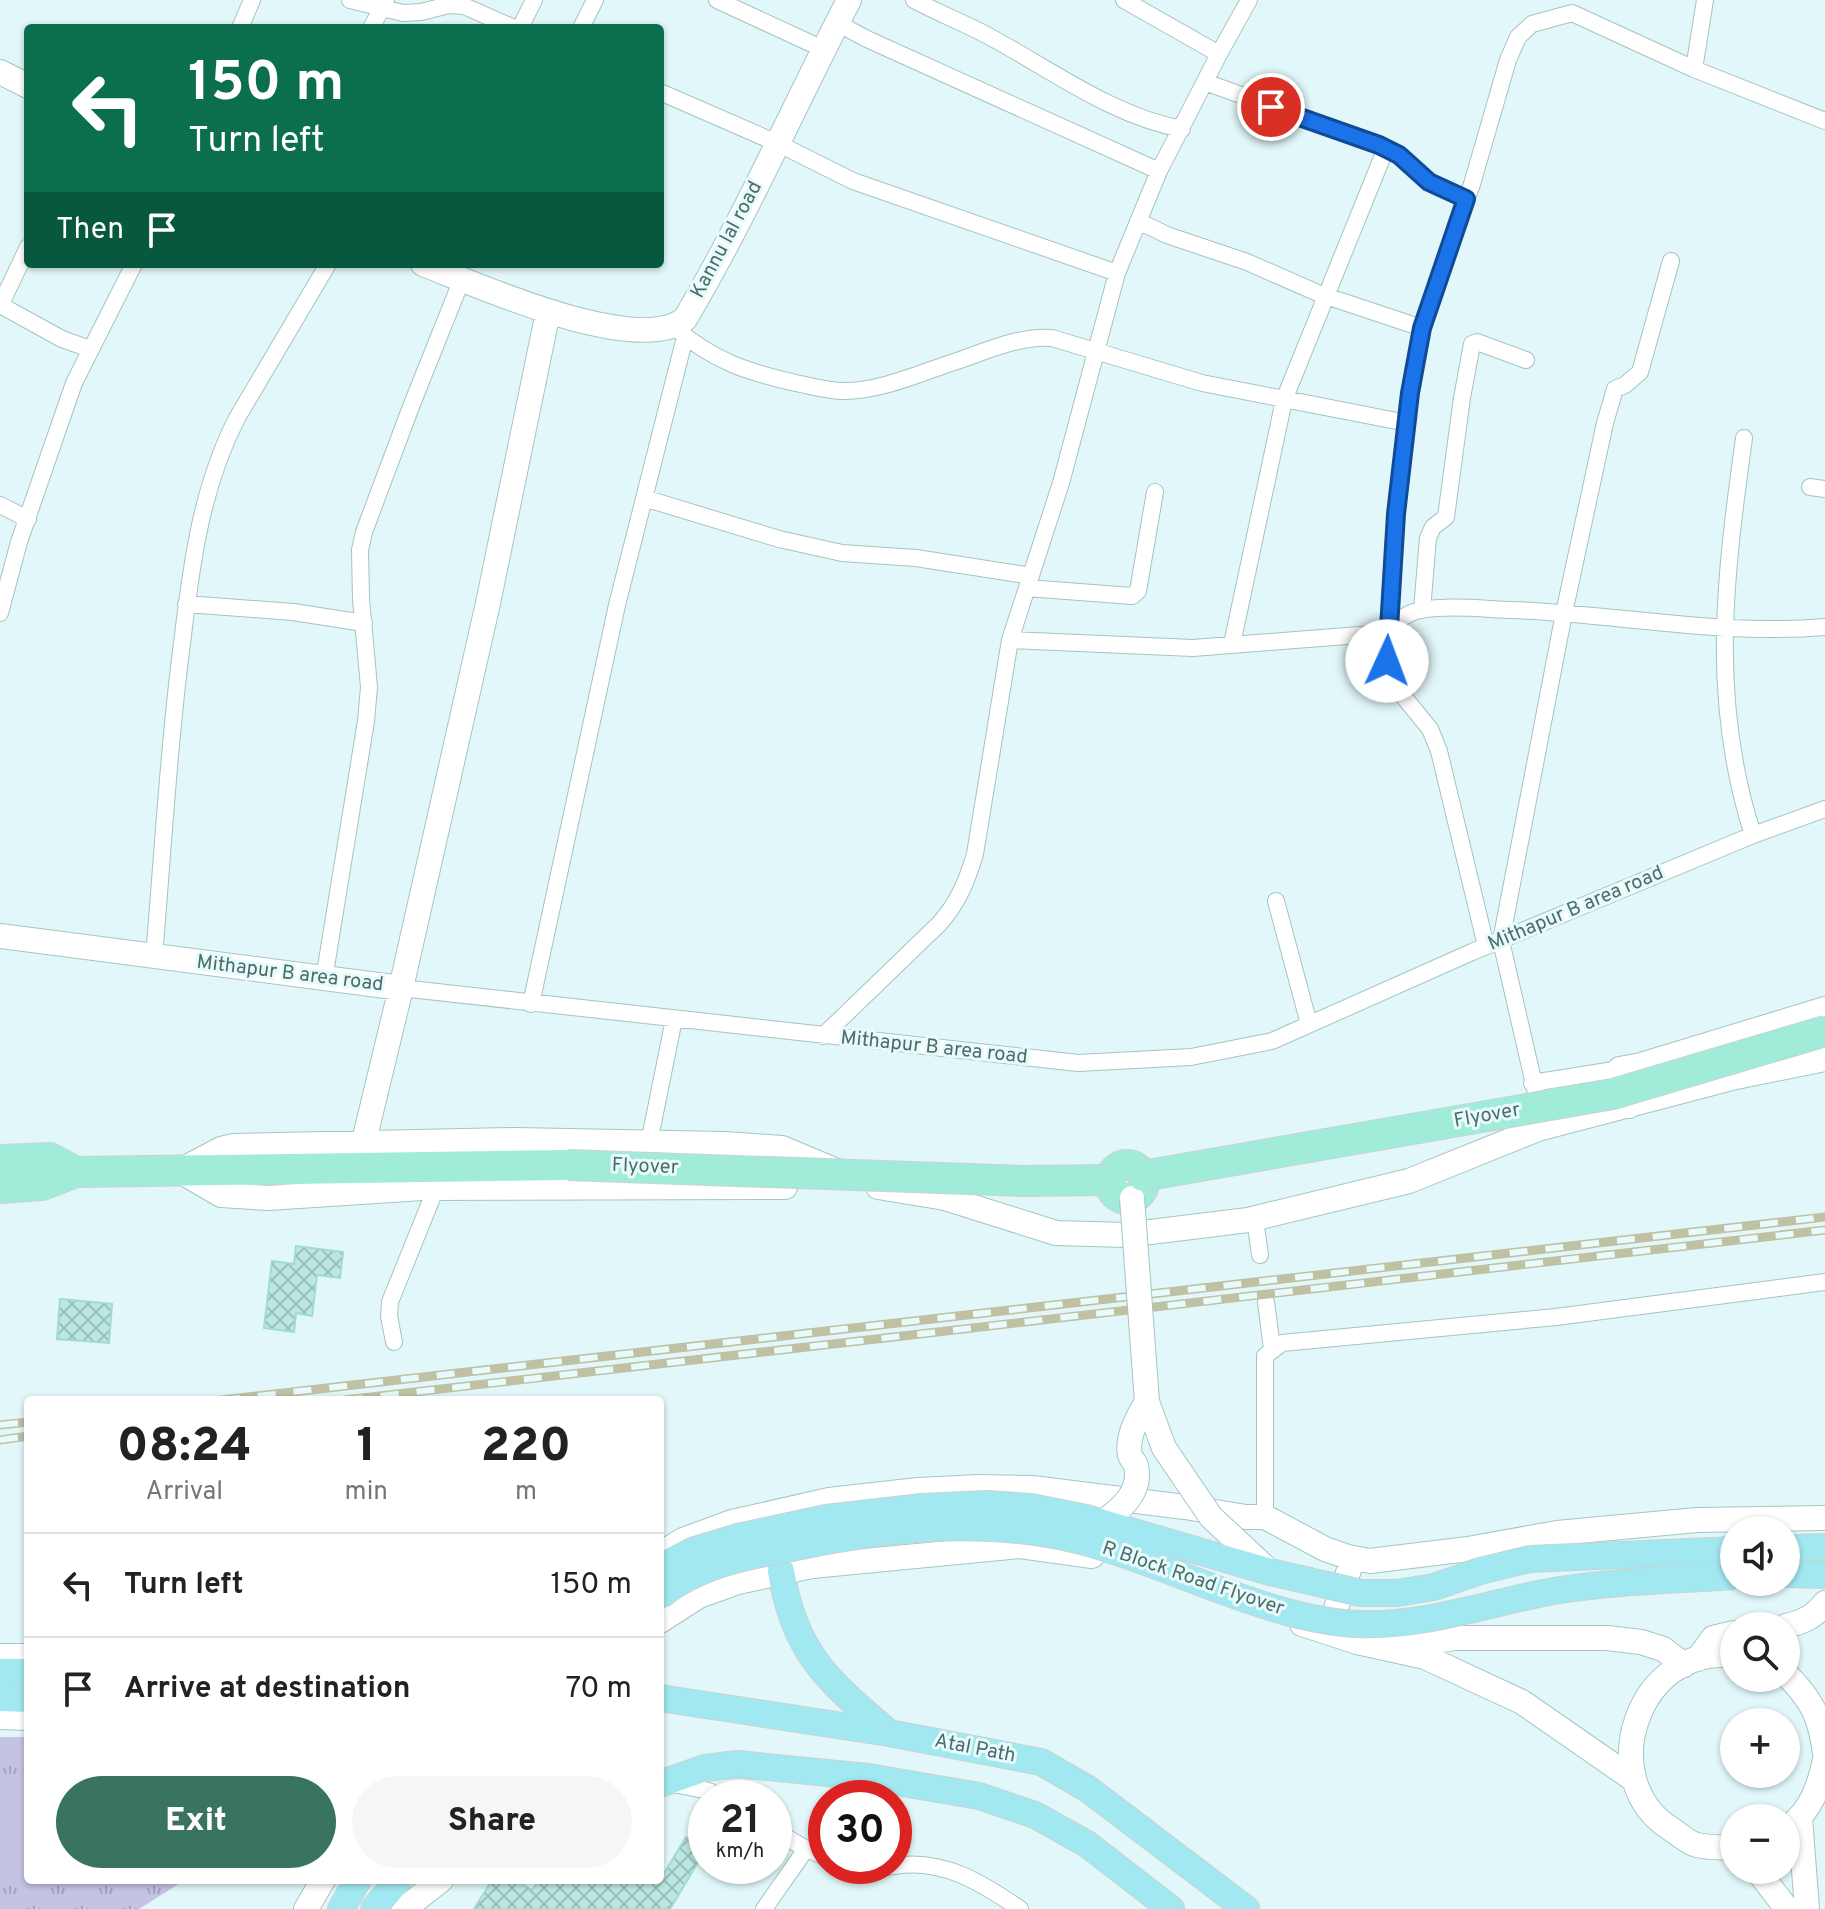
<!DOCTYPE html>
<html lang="en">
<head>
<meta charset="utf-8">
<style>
	body { margin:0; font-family:Overpass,sans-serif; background:#f6f6f6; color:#222; height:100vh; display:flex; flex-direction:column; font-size:30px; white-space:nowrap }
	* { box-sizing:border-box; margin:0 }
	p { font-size:26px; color:#767676 }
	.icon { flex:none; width:44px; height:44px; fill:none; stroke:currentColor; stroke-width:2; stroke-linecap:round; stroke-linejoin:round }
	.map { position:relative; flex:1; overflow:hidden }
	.side { position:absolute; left:24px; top:1396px; width:640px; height:488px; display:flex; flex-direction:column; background:#fff; border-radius:8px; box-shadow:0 2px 6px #0004 }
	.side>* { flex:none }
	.hud { position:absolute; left:24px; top:24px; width:640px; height:244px; border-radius:8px; box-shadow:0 2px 6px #0004; background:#0b6e4f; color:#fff; overflow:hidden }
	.controls { position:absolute; left:1720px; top:1516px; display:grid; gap:16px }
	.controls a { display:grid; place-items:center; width:80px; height:80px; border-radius:50%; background:#fff; box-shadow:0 2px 6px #0004; font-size:40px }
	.speed { position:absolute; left:688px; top:1780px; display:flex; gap:16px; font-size:40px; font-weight:700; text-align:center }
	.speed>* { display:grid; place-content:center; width:104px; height:104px; border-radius:50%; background:#fff; box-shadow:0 2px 6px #0004; line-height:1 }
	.speed small { font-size:20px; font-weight:400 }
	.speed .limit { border:12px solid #d22; background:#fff; color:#111 }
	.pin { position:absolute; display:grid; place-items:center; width:68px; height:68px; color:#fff; margin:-34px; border:4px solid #fff; border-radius:50%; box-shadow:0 2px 8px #0007 }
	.me { position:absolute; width:88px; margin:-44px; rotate:2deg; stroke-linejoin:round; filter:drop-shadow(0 0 6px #0008) }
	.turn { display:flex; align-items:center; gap:28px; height:168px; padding:0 32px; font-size:36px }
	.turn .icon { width:104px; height:104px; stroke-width:2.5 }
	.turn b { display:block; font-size:56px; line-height:68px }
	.then { display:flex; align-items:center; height:76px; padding:0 32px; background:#0003; gap:16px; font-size:30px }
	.eta { display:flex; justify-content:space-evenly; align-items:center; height:136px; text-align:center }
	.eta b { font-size:48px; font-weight:800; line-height:56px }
	.action { display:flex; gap:16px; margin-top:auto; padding:16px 32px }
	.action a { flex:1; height:92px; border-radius:48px; background:#397361; color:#fff; font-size:32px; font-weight:800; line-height:92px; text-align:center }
	.action a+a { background:#f6f6f6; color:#222 }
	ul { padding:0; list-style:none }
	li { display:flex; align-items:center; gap:24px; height:104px; padding:0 32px; border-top:2px solid #e0e0e0 }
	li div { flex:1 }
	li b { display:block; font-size:30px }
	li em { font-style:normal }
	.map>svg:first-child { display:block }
	.park { fill:url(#park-tufts) }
	.garden { fill:#c5c3e4 }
	.building { fill:url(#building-cross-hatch); stroke:#a0dbd3; stroke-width:2 }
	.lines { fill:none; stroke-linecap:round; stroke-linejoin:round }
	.street-casing { stroke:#a6c3c1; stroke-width:18 }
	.secondary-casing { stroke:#a4c6c3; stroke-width:26 }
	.primary-casing { stroke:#c9d3d2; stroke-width:28 }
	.highway-casing { stroke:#c9d3d2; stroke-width:32 }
	.street { stroke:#fff; stroke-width:16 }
	.secondary { stroke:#fff; stroke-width:24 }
	.primary { stroke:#a2e8f0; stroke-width:26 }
	.highway { stroke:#a0ecd8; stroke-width:30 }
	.rail-casing { stroke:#c0c0a3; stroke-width:9 }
	.rail { stroke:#e8fbfc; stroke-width:6; stroke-dasharray:18; stroke-linecap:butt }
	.secondary-bridge-casing { stroke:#a4c6c3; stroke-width:26; stroke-linecap:butt }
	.primary-bridge-casing { stroke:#c9d3d2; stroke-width:28; stroke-linecap:butt }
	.highway-bridge-casing { stroke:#c9d3d2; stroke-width:32; stroke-linecap:butt }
	.secondary-bridge { stroke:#fff; stroke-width:24 }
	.primary-bridge { stroke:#a2e8f0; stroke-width:26 }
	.highway-bridge { stroke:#a0ecd8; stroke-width:30 }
	.route-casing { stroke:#114b97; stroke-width:20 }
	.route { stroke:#1a73e8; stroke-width:14 }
	.labels { text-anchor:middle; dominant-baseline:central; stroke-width:6; stroke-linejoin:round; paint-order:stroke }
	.street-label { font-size:20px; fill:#4c6d68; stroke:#e8fbfc }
</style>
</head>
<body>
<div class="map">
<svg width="1825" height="1909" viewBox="0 0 1825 1909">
	<defs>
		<pattern id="park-tufts" width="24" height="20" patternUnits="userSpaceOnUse" patternTransform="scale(2)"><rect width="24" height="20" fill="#c5c3e4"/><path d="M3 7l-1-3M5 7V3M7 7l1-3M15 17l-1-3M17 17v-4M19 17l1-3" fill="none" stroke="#a2a3bd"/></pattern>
		<pattern id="building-cross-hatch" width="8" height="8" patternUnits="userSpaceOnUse" patternTransform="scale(2)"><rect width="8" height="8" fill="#bce8e2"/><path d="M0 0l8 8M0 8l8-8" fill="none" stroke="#9bc0bb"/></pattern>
	</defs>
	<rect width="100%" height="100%" fill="#e2f7f9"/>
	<path class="park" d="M0 1737H28V1880H185L139 1909H0Z"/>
	<path class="garden" d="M18 1777 28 1838V1868L0 1870V1779Z"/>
	<path class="building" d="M296 1246 343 1252 340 1278 317 1275 312 1316 296 1313 294 1332 264 1328 272 1261 294 1264Z
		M60 1299 112 1304 109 1343 57 1339Z
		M686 1837 706 1849 670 1909H474L492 1880H515L532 1890 539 1880H660Z"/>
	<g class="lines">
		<defs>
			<path id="street" d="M350 0 403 13 421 12 449 5 464 6 514 28
				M717 0 823 49
				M914 0C940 14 967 24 992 38 1053 71 1113 116 1182 129
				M1124 0 1219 54
				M837 23 867 39 1159 171
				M240 28 252 0
				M371 28 386 1
				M520 28 534 0
				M581 28 595 0
				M1694 69 1705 0
				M1205 82 1379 145 1399 155 1429 182 1466 199
				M660 92 777 143 853 181 1117 273
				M1138 221 1167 235 1247 262 1320 294 1422 328
				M0 305 62 339 90 349
				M0 306 28 247
				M674 327C713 361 747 372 796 383 811 386 828 391 844 391 880 391 918 374 951 363 985 352 1016 336 1052 338L1202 383 1407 423
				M1744 438C1725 576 1709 699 1753 835
				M1810 487 1825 489
				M644 498 779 539 842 553 916 558 1031 576
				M0 505 28 519
				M1027 588 1132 596 1138 591 1155 492
				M186 604 293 612 364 623
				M1422 610 1428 538 1433 527 1446 517 1462 398 1472 344 1477 342 1526 360
				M0 613 19 542 74 383 134 264
				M1010 640 1193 648 1372 634C1391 629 1401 614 1420 610 1450 605 1483 609 1513 610 1617 614 1720 636 1825 627
				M1232 644 1284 400 1386 148
				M1276 901 1309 1024
				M1486 946 1439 751 1430 729 1395 686 1389 673 1388 629 1396 514 1410 393 1422 328 1472 184 1508 60 1518 37 1532 24 1572 13 1694 69 1825 121
				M154 957C163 849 169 742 183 635 192 560 202 486 237 418L328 264
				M324 979 366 721 369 687 361 599 360 550 364 532 412 404 462 279
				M401 988 1078 1063 1191 1057 1272 1041 1472 952 1753 835 1825 809
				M531 1004 617 605 685 337
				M823 1036 939 924C958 903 967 881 975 854L1010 640 1061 483 1117 273 1159 171 1219 54 1249 0
				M1532 1083 1620 1069
				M1540 1110 1501 941 1564 613 1605 423 1615 389 1625 385 1640 372 1671 261
				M649 1143 674 1019
				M1255 1219 1260 1255
				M1266 1302 1272 1349
				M394 1342 389 1316 390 1302 436 1188
				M1265 1517V1356L1282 1343 1556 1317 1825 1282
				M668 1783 709 1791 720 1798
				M774 1830 806 1849 826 1857
				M853 1866 868 1870 892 1866
				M894 1866C943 1858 982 1883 1020 1909
				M764 1909 806 1849"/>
			<path id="secondary" d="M0 72 28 86
				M423 264C477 285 637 357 685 319 746 216 794 106 849 0
				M0 936 401 988
				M1629 1106 1620 1069 1641 1065 1825 1009
				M363 1145 401 988 488 603 548 312
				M183 1169 221 1149 234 1146 516 1140 725 1144 782 1148 837 1171
				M180 1171 221 1195 268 1198 422 1188 785 1187
				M878 1187 945 1198 1056 1233 1126 1235 1248 1220 1409 1181 1538 1129 1736 1077 1825 1059
				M660 1554 683 1540 732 1522 829 1500 918 1490 978 1487 1032 1488 1185 1507 1246 1517H1265L1325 1549 1348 1557 1370 1561 1468 1549 1557 1533 1697 1520 1825 1518
				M660 1621 699 1596 738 1582 812 1566 1020 1546 1092 1556
				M1302 1624 1357 1642 1425 1657 1522 1702 1633 1779
				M1786 1626C1803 1622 1814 1617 1825 1603
				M1328 1632 1353 1558
				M1398 1646 1455 1638H1607L1641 1642 1663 1649 1684 1665
				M0 1656H28
				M1734 1656C1639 1643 1592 1779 1671 1829 1679 1834 1688 1843 1697 1845 1709 1848 1722 1847 1734 1848
				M1698 1659 1713 1638 1734 1633
				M1786 1674C1812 1700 1820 1716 1825 1753
				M0 1717 28 1718
				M1800 1818 1807 1909
				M1790 1826C1812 1809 1819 1786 1825 1760
				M1757 1870 1787 1909
				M306 1909 323 1880
				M404 1909 441 1880"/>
			<path id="primary" d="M1786 1548 1825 1547
				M781 1571C794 1653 828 1681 888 1732
				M1786 1574 1825 1575
				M0 1672H28
				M0 1698 28 1699
				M660 1698 889 1733 1041 1762 1088 1789 1246 1909
				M660 1784 705 1768 737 1764 868 1777 979 1796 1035 1815 1087 1844 1171 1909
				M341 1909 358 1880
				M374 1909 398 1880"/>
			<path id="highway" d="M0 1160 50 1158 76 1172
				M1110 1182a17 17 0 1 1 34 0a17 17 0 1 1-34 0Z
				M0 1188 42 1185 76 1172 568 1165"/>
		</defs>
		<use href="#street" class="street-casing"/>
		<use href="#secondary" class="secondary-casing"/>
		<use href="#primary" class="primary-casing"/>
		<use href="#highway" class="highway-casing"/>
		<use href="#street" class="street"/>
		<use href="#secondary" class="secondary"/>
		<use href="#primary" class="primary"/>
		<use href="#highway" class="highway"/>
		<defs>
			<path id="rail" d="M222 1400 1825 1217
				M345 1400 1825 1230
				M0 1425 28 1422
				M0 1440 28 1436"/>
		</defs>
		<use href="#rail" class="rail-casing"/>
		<use href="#rail" class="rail"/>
		<defs>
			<path id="secondary-bridge" d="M1132 1198 1147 1402 1164 1448 1211 1517 1270 1572
				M1103 1522C1121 1509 1142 1492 1136 1466 1135 1462 1131 1459 1130 1455 1126 1438 1138 1416 1147 1402"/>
			<path id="primary-bridge" d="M660 1568 692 1551 738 1537 826 1518 922 1507 986 1504 1031 1507 1086 1518 1270 1572 1361 1593H1397L1434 1587 1480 1571 1530 1559 1734 1550
				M660 1596C701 1562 756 1555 806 1545 897 1527 991 1518 1081 1541 1170 1564 1268 1620 1358 1624 1427 1627 1493 1601 1560 1590 1617 1581 1676 1580 1734 1576"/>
			<path id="highway-bridge" d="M568 1165 1022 1181 1110 1180
				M1143 1176 1613 1094 1825 1031"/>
		</defs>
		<use href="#secondary-bridge" class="secondary-bridge-casing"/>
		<use href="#primary-bridge" class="primary-bridge-casing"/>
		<use href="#highway-bridge" class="highway-bridge-casing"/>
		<use href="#secondary-bridge" class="secondary-bridge"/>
		<use href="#primary-bridge" class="primary-bridge"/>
		<use href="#highway-bridge" class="highway-bridge"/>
	</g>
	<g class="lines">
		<defs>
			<path id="route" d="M1271 107 1379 145 1399 155 1429 182 1466 199 1422 328 1410 393 1396 514 1387 661"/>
		</defs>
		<use href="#route" class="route-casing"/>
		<use href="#route" class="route"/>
	</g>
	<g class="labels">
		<g class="street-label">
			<text transform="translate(727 240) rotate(-62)">Kannu lal road</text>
			<text transform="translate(1576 909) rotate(-23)">Mithapur B area road</text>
			<text transform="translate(290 974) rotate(7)">Mithapur B area road</text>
			<text transform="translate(934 1048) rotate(6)">Mithapur B area road</text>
			<text transform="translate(1487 1116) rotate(-10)">Flyover</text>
			<text transform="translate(645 1167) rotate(2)">Flyover</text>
			<text transform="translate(1193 1579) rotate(19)">R Block Road Flyover</text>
			<text transform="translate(975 1749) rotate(11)">Atal Path</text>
		</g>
	</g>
</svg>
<div class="controls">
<a><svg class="icon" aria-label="sound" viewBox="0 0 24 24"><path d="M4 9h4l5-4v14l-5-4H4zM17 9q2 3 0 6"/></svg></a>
<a><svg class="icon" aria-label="search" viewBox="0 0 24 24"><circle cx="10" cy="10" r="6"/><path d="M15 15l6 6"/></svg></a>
<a>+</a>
<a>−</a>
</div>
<div class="speed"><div>21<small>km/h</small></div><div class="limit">30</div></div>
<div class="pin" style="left:1271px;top:107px;background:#d93025"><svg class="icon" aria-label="arrive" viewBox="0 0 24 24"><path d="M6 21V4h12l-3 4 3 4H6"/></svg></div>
<svg class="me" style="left:1387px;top:661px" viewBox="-20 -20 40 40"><circle r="19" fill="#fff"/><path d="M0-13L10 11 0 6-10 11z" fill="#1a73e8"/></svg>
<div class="hud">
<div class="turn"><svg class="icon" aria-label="left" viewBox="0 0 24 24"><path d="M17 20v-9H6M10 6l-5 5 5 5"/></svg><div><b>150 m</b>Turn left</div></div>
<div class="then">Then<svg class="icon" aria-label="arrive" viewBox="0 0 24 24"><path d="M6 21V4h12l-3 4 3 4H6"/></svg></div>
</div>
<section class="side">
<div class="eta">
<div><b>08:24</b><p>Arrival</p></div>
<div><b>1</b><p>min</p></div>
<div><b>220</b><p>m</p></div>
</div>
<ul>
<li><svg class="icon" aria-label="left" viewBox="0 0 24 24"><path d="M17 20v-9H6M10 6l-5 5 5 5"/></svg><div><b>Turn left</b></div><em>150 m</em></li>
<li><svg class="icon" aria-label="arrive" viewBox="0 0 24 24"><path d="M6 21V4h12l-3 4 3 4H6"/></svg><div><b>Arrive at destination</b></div><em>70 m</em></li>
</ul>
<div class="action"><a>Exit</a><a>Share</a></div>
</section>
</div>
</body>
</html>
